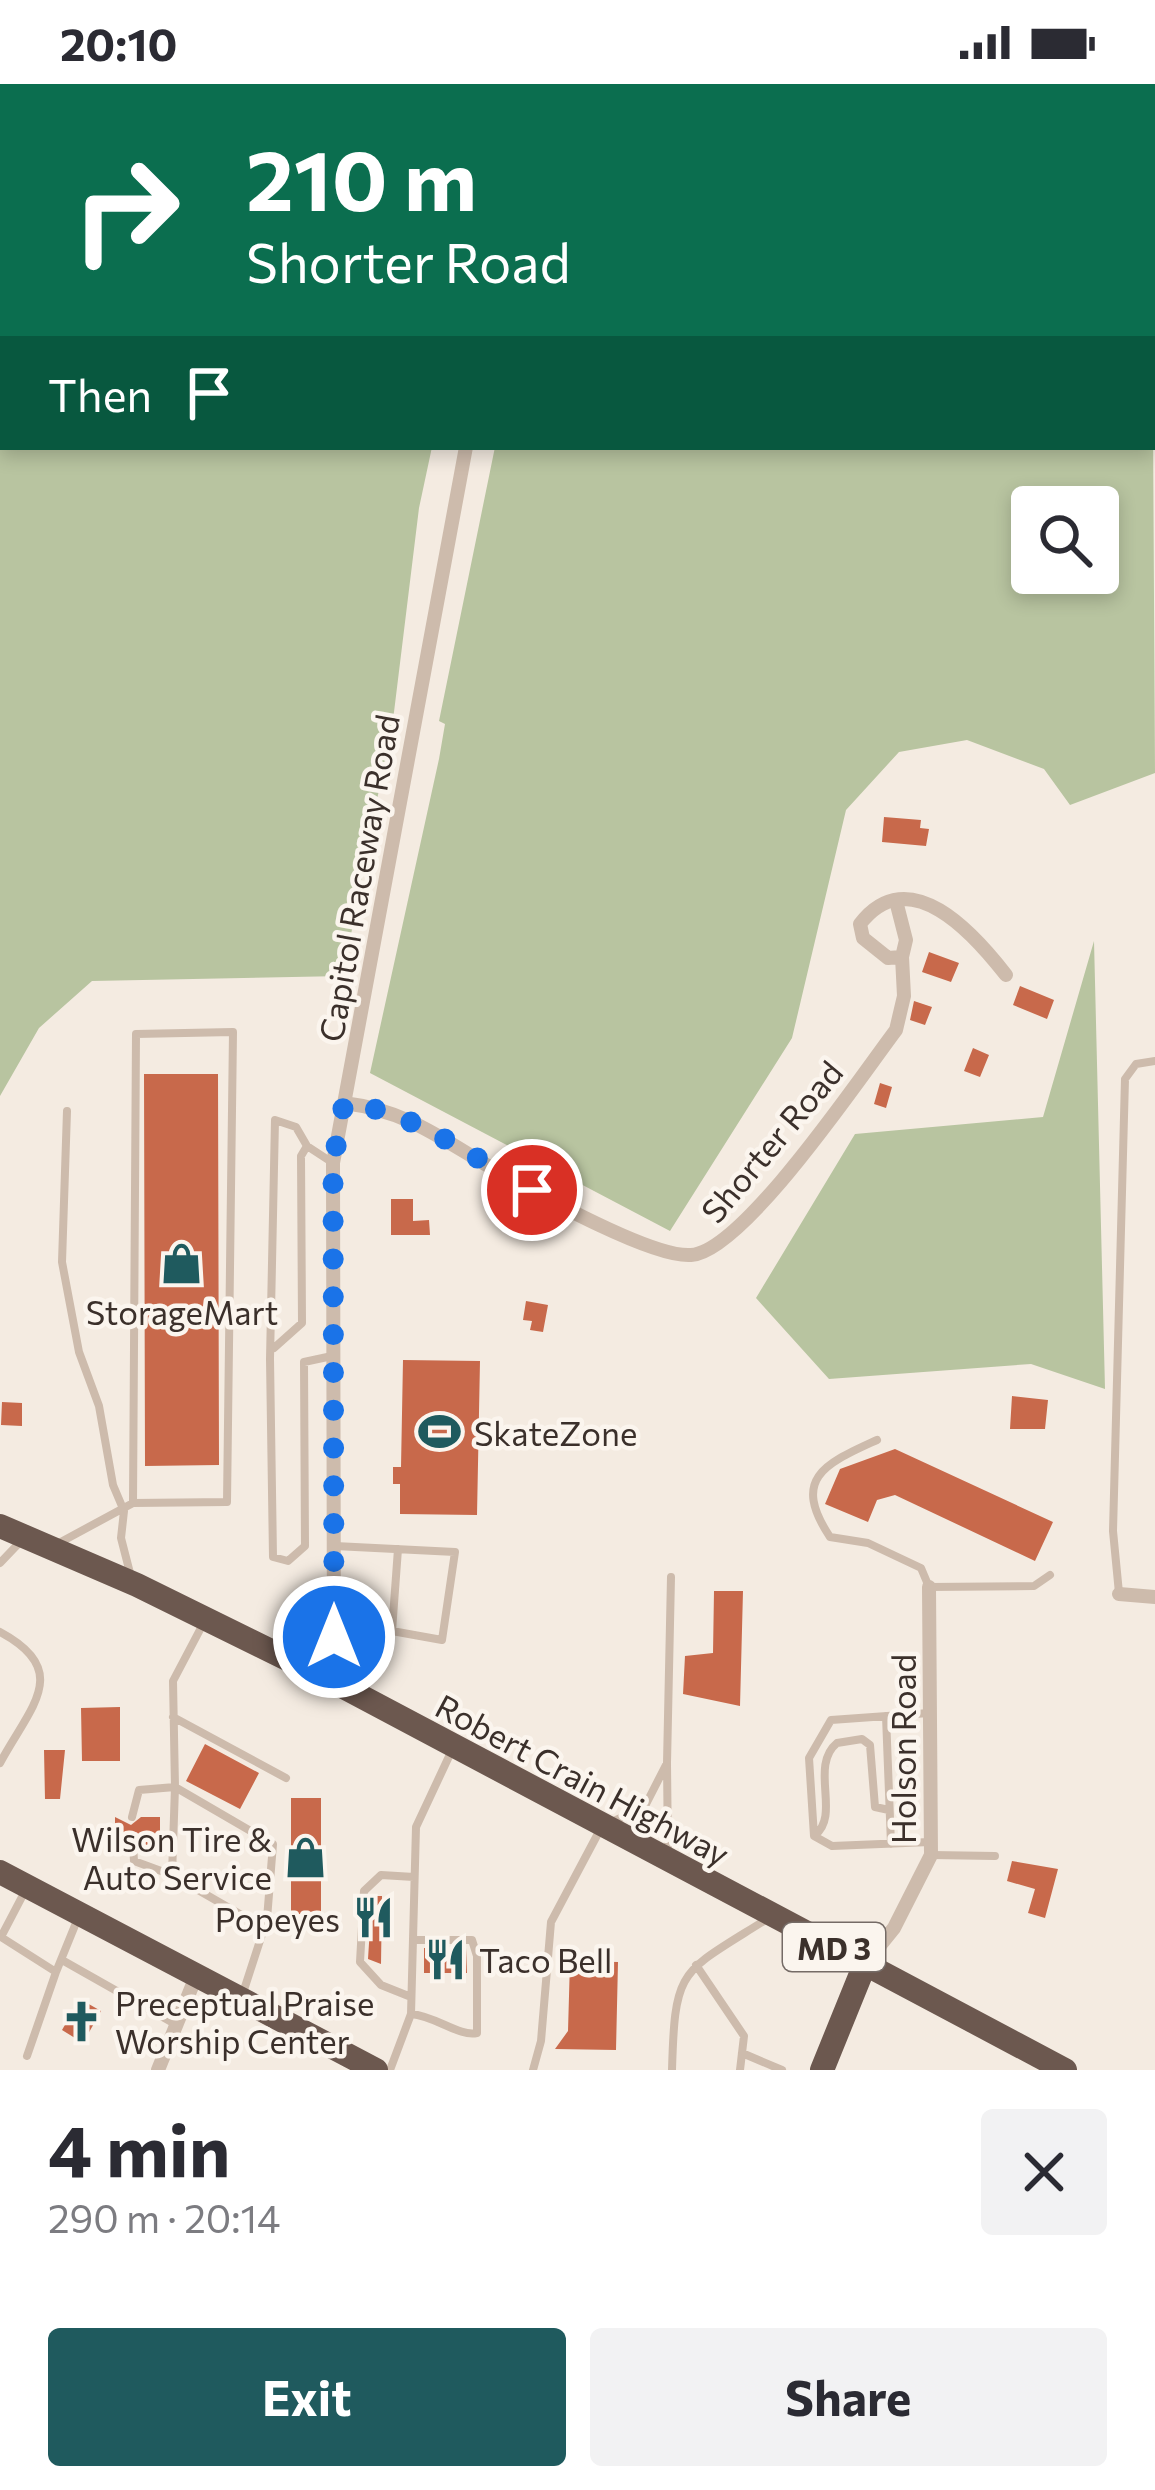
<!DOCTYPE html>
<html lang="en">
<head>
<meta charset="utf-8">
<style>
	body { margin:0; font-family:Commissioner,sans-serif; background:#f2f2f3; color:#2b2b33; height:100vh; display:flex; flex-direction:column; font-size:45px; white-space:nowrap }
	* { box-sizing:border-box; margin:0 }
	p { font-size:39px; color:#7c7c81 }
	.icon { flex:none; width:66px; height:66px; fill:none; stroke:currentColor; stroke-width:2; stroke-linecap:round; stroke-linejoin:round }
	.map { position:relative; height:1986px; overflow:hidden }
	.details { display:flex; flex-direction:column; background:#fff; flex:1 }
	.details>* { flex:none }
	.hud { position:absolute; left:0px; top:0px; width:1155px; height:366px; box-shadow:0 6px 18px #0003; background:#0b6e4f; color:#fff; overflow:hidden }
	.controls { position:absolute; left:1011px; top:402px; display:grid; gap:24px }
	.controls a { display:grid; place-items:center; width:108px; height:108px; border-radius:12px; background:#fff; box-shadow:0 6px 18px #0003; font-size:60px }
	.pin { position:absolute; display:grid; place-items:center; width:102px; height:102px; color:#fff; margin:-51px; border:6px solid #fff; border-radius:50%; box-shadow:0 3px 12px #0007 }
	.me { position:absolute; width:132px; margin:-66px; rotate:0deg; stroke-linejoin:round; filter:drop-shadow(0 0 9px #0008) }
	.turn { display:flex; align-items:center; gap:42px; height:252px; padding:0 48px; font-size:54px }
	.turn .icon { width:156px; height:156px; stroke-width:2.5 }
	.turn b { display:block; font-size:84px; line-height:102px }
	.then { display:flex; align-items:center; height:114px; padding:0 48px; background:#0003; gap:24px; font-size:45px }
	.round { display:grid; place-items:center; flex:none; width:126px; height:126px; border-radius:12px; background:#f2f2f3 }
	.overview { display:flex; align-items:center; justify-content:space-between; height:204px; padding:0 48px }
	h1 { font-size:72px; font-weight:700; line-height:90px }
	.primary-button { display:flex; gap:24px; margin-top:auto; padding:24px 48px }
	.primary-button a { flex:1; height:138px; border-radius:12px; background:#1f5a5e; color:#fff; font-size:48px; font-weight:700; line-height:138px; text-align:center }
	.primary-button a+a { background:#f2f2f3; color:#2b2b33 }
	.status { display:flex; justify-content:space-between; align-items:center; height:84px; padding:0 60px; background:#fff; direction:ltr }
	.status svg { height:33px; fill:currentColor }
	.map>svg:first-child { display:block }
	.green { fill:#b8c4a0; fill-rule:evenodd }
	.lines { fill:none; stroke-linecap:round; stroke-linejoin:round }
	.stream { stroke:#7fb0b2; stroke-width:4.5 }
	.building { fill:#c8694b }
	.service { stroke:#cdbbac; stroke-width:8 }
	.minor { stroke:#cdbbac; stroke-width:14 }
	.trunk { stroke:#6c584f; stroke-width:24 }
	.route { stroke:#1a73e8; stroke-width:21; stroke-dasharray:0 37.8 }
	.labels { text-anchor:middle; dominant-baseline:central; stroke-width:9; stroke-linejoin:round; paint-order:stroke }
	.shield { fill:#fbf5ee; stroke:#756b66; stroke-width:3 }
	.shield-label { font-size:30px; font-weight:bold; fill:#3b302b }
	.street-label { font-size:33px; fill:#3b302b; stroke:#fbf5ee }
	.poi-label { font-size:33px; fill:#3b302b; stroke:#fbf5ee; text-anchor:start }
</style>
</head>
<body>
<div class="status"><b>20:10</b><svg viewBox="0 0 49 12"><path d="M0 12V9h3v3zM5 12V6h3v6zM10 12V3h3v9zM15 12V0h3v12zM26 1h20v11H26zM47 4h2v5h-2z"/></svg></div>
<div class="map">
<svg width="1155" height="1986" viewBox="0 0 1155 1986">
	<rect width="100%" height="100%" fill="#f4ebe1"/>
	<path class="green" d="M0 0H728L3 3V363H432L419 424 394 628 343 892 92 897 39 944 0 1012Z
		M1152 163 1155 689 1070 721 1044 685 967 656 899 668 846 726 792 954 670 1147 370 989 439 675 445 640 439 637 495 363H1152ZM1032 423H1098V489H1032Z
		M1094 857 1105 1305 1031 1280 829 1295 756 1214 855 1050 1043 1033Z"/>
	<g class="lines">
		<path class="stream" d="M824 0 826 3
			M1152 286 1155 283"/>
	</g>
	<path class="building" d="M884 733 921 736 920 744 929 745 926 762 882 758Z
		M929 868 959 879 951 898 922 888Z
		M1020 902 1054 916 1047 935 1013 921Z
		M914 917 932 923 925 941 910 936Z
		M973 964 989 971 980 993 964 987Z
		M144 990H218L219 1381 145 1382Z
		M880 999 892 1003 886 1024 874 1020Z
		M391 1115H413V1137L429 1136 430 1151H391Z
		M526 1217 548 1221 543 1248 530 1246 532 1237 523 1236Z
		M403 1276 480 1277 477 1431 400 1430V1400H393V1383H401Z
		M1012 1312 1048 1316 1045 1345H1010Z
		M2 1318 22 1319V1342L1 1341Z
		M895 1365 1053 1438 1035 1477 895 1411 877 1416 868 1438 825 1420 840 1385Z
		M714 1507H743L740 1622 683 1610 685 1572 713 1569Z
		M120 1623V1677H82L81 1624Z
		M205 1660 259 1689 240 1725 186 1697Z
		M44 1666H65L60 1715H45Z
		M291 1714H321V1830H291Z
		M115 1733 131 1741 141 1733H160V1760L141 1761 134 1753 115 1761Z
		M1012 1777 1058 1785 1045 1834 1028 1829 1035 1805 1007 1797Z
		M372 1812H382L381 1880 368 1875Z
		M424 1864H466L467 1889H424Z
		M570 1877 618 1878 616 1966 555 1965 568 1947Z
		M80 1915 101 1927 83 1959 62 1946Z"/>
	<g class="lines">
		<path class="service" d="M67 1027 62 1178 79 1268 99 1322 113 1401 124 1427 121 1454 130 1489
			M274 1264 302 1239 301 1072 307 1062
			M332 1272 304 1278 305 1462 288 1477 273 1473 270 1275 275 1036 296 1043 307 1062 333 1079
			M877 1356C827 1379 790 1393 830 1453L868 1459 921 1484 929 1503 1034 1502 1050 1491
			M59 1459 133 1419 227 1418 233 948 136 950 133 1419
			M335 1462 455 1468 442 1556 392 1547 398 1465
			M0 1479 21 1457
			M1119 1509 1113 1447 1125 995 1136 980 1155 977
			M203 1540 173 1597 175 1703 273 1760 267 1835 242 1912
			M0 1548C73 1587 30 1623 0 1679
			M929 1629 831 1636 809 1674 814 1752 832 1762 930 1758
			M886 1632 891 1760
			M173 1633 286 1694
			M667 1679 671 1493
			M132 1733 139 1706 175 1703 172 1791 264 1844
			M815 1751C841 1731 809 1682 837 1659L862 1655 870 1661 875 1723 889 1726
			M133 1761 134 1777 172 1791
			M932 1771 995 1772
			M24 1809 1 1853 56 1888 27 1972
			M62 1876 175 1940
			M696 1881 744 1952 740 1986
			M56 1888 78 1834
			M411 1913 381 1901 360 1878 364 1807 381 1791 414 1793
			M411 1930C436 1932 459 1953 477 1949V1872L472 1856H413
			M742 1969 782 1986
			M390 1986 411 1930 416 1743 452 1666
			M533 1986 541 1957 551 1838 602 1742 644 1724 667 1679 668 1772
			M672 1986C675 1882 680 1890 767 1835"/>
		<path class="minor" d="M765 3 768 0
			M896 817 906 856 902 873
			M344 1019C410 1027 444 1057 500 1089 538 1110 652 1174 691 1171 743 1168 861 992 896 946L904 912 902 873 888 874 863 854 860 840C909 776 974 850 1006 891
			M1119 1510 1155 1513
			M334 1598 333 1079 466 363
			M865 1880 894 1844 931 1771 929 1503
			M158 1986 197 1890"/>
		<path class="trunk" d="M0 1442 137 1501 334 1598 1065 1986
			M0 1788 376 1986
			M822 1986 865 1880"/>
	</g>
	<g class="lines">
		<path class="route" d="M334 1553 333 1079 344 1019C416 1028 469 1072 532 1106"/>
	</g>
	<defs>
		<symbol id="shop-bare" viewBox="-9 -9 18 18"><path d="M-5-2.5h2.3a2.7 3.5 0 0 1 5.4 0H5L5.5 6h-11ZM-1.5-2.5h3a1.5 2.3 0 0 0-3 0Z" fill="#1f5a5e" stroke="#fbf5ee" stroke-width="2.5" paint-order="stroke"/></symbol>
		<symbol id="stadium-bare" viewBox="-9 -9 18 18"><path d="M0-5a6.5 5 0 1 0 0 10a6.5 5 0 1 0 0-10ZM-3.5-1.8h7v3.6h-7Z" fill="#1f5a5e" stroke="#fbf5ee" stroke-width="2.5" paint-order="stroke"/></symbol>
		<symbol id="restaurant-bare" viewBox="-9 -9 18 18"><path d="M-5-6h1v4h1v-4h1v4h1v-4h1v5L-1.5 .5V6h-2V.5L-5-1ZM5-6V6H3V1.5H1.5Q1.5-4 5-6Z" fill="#1f5a5e" stroke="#fbf5ee" stroke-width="2.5" paint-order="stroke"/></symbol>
		<symbol id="church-bare" viewBox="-9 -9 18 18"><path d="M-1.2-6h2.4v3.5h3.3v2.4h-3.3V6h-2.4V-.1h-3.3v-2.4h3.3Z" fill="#1f5a5e" stroke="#fbf5ee" stroke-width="2.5" paint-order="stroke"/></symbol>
	</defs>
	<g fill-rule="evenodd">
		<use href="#shop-bare" x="152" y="1150" width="59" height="59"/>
		<use href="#stadium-bare" x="410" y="1318" width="59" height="59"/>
		<use href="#shop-bare" x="276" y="1744" width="59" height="59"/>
		<use href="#restaurant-bare" x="344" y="1804" width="59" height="59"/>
		<use href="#restaurant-bare" x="416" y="1846" width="59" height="59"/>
		<use href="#church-bare" x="52" y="1908" width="59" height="59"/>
	</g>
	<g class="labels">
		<rect class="shield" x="783" y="1839" width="102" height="48" rx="9"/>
		<g class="shield-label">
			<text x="834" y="1863">MD 3</text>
		</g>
		<g class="street-label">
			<text transform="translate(358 794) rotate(-80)">Capitol Raceway Road</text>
			<text transform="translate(771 1057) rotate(-50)">Shorter Road</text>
			<text transform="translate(902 1665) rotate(-90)">Holson Road</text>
			<text transform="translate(583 1695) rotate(28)">Robert Crain Highway</text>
		</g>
		<g class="poi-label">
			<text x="182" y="1227" text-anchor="middle">StorageMart</text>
			<text x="474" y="1348">SkateZone</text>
			<text x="272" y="1754" text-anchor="end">Wilson Tire &amp;<tspan x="272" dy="38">Auto Service</tspan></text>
			<text x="340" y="1834" text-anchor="end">Popeyes</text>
			<text x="479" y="1875">Taco Bell</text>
			<text x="115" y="1918">Preceptual Praise<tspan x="115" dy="38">Worship Center</tspan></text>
		</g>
	</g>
</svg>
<div class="controls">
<a><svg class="icon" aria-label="search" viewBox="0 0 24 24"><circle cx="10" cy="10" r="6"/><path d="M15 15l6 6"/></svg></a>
</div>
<div class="pin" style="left:532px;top:1106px;background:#d93025"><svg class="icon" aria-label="arrive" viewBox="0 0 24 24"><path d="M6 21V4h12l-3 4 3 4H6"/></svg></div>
<svg class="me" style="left:334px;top:1553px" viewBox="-20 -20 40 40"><circle r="17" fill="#1a73e8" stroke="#fff" stroke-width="3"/><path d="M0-11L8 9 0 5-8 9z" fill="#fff"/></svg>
<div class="hud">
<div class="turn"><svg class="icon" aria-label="right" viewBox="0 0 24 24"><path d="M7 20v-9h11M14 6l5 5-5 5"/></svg><div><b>210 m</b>Shorter Road</div></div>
<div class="then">Then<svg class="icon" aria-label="arrive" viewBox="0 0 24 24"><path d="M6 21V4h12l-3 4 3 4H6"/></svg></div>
</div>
</div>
<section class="details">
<div class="overview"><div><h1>4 min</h1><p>290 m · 20:14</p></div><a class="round"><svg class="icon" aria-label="close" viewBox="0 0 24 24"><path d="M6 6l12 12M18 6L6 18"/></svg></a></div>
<div class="primary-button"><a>Exit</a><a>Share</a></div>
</section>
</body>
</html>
